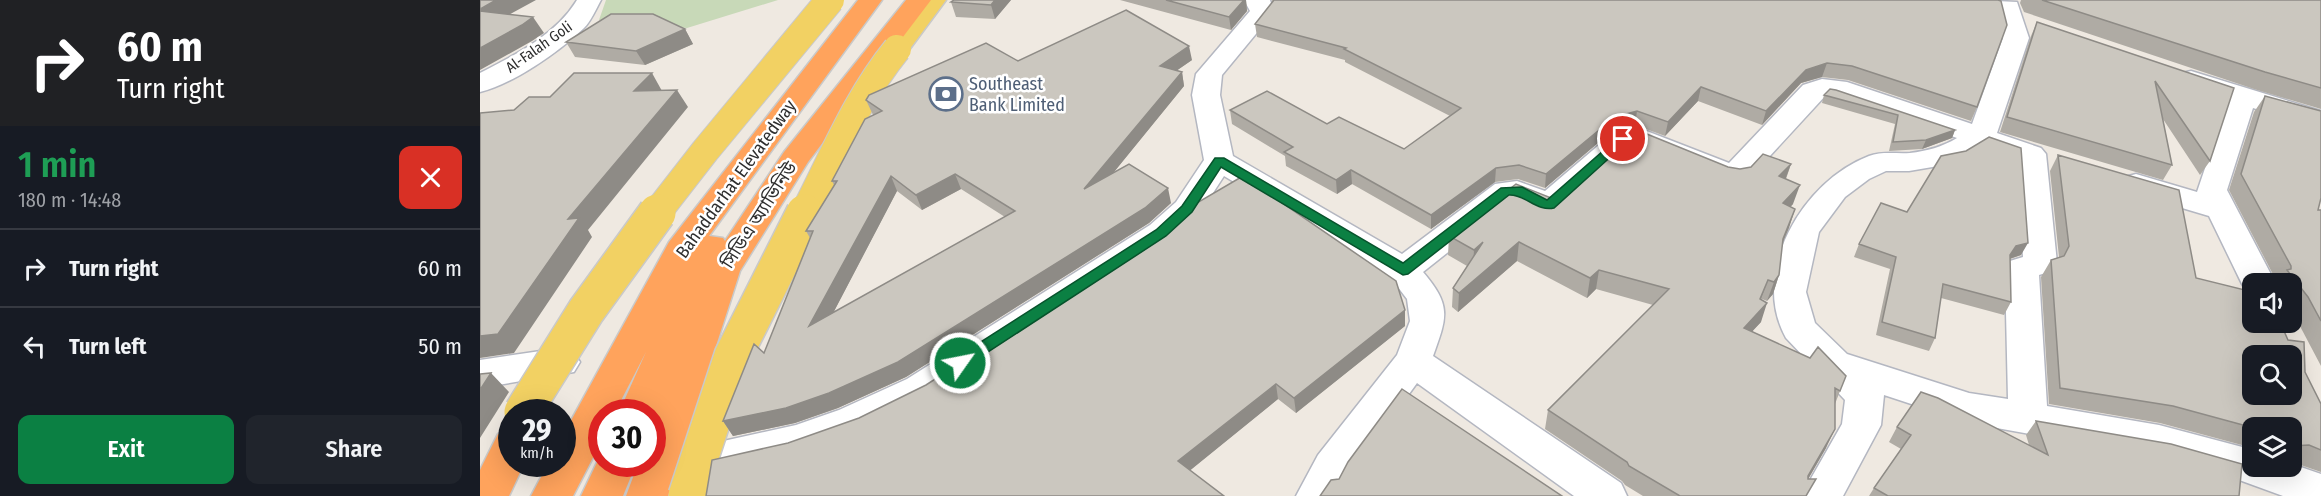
<!DOCTYPE html>
<html lang="en">
<head>
<meta charset="utf-8">
<style>
	body { margin:0; font-family:"Fira Sans Condensed","Noto Sans Bengali",sans-serif; background:#20242c; color:#f1f3f6; height:100vh; display:flex; flex-direction:column; font-size:22px; white-space:nowrap }
	* { box-sizing:border-box; margin:0 }
	p { font-size:20px; color:#9ea1a6 }
	.icon { flex:none; width:33px; height:33px; fill:none; stroke:currentColor; stroke-width:2; stroke-linecap:round; stroke-linejoin:round }
	.map { position:relative; flex:1; overflow:hidden }
	.details { display:flex; flex-direction:column; background:#171b24; width:480px }
	.details>* { flex:none }
	.top-card { background:#202124; color:#fff; overflow:hidden }
	.buttons { position:absolute; left:1762px; top:273px; display:grid; gap:12px }
	.buttons a { display:grid; place-items:center; width:60px; height:60px; border-radius:12px; background:#171b24; box-shadow:0 6px 24px #0002; font-size:30px }
	.speed { position:absolute; left:18px; top:399px; display:flex; gap:12px; font-size:30px; font-weight:700; text-align:center }
	.speed>* { display:grid; place-content:center; width:78px; height:78px; border-radius:50%; background:#171b24; box-shadow:0 6px 24px #0002; line-height:1 }
	.speed small { font-size:15px; font-weight:400 }
	.speed .limit { border:9px solid #d22; background:#fff; color:#111 }
	.pin { position:absolute; display:grid; place-items:center; width:51px; height:51px; color:#fff; margin:-26px; border:3px solid #fff; border-radius:50%; box-shadow:0 2px 6px #0007 }
	.me { position:absolute; width:66px; margin:-33px; rotate:57deg; stroke-linejoin:round; filter:drop-shadow(0 0 4px #0008) }
	.turn { display:flex; align-items:center; gap:21px; height:126px; padding:0 18px; font-size:27px }
	.turn .icon { width:78px; height:78px; stroke-width:2.5 }
	.turn b { display:block; font-size:42px; line-height:51px }
	.round { display:grid; place-items:center; flex:none; width:63px; height:63px; border-radius:12px; background:#20242c }
	.overview { display:flex; align-items:center; justify-content:space-between; height:102px; padding:0 18px }
	h1 { font-size:36px; font-weight:600; line-height:45px; color:#1e9e55 }
	.cta { display:flex; gap:12px; margin-top:auto; padding:12px 18px }
	.cta a { flex:1; height:69px; border-radius:12px; background:#0b8043; color:#fff; font-size:24px; font-weight:600; line-height:69px; text-align:center }
	.cta a+a { background:#20242c; color:#f1f3f6 }
	ul { padding:0; list-style:none }
	li { display:flex; align-items:center; gap:18px; height:78px; padding:0 18px; border-top:2px solid #363941 }
	li div { flex:1 }
	li b { display:block; font-size:22px }
	li em { font-style:normal }
	main { display:flex; flex:1; min-height:0 }
	.map>svg:first-child { display:block }
	.cemetery { fill:#c8d9b8 }
	.lines { fill:none; stroke-linecap:round; stroke-linejoin:round }
	.street-casing { stroke:#b4b7c1; stroke-width:3 }
	.primary-casing { stroke:#c9c9c9; stroke-width:3 }
	.highway-casing { stroke:#c9c9c9; stroke-width:3 }
	.street { fill:#fff; fill-rule:evenodd }
	.primary { fill:#f2d163; fill-rule:evenodd }
	.highway { fill:#ffa35c; fill-rule:evenodd }
	.primary-bridge-far1-casing { stroke:#c9c9c9; stroke-width:30; stroke-linecap:butt }
	.primary-bridge-casing { stroke:#c9c9c9; stroke-width:40; stroke-linecap:butt }
	.primary-bridge-far1 { stroke:#f2d163; stroke-width:28 }
	.primary-bridge { stroke:#f2d163; stroke-width:37 }
	.wall { fill:#afaba4; fill-rule:evenodd }
	.shaded-wall { fill:#8e8b86 }
	.building { fill:#cbc7bf; stroke:#8e8b86; stroke-width:1.5; fill-rule:evenodd }
	.route { fill:#0b8043; stroke:#07532c; stroke-width:1.5 }
	.labels { text-anchor:middle; dominant-baseline:central; stroke-width:5; stroke-linejoin:round; paint-order:stroke }
	.far-street-label { font-size:15px; fill:#2e2e2e; stroke:#fff }
	.service-label { font-size:18px; fill:#4e5e75; stroke:#fff; text-anchor:start }
	.street-label { font-size:18px; fill:#2e2e2e; stroke:#fff }
</style>
</head>
<body>
<main>
<section class="details">
<div class="top-card">
<div class="turn"><svg class="icon" aria-label="right" viewBox="0 0 24 24"><path d="M7 20v-9h11M14 6l5 5-5 5"/></svg><div><b>60 m</b>Turn right</div></div>
</div>
<div class="overview"><div><h1>1 min</h1><p>180 m · 14:48</p></div><a class="round" style="background:#d93025;color:#fff"><svg class="icon" aria-label="close" viewBox="0 0 24 24"><path d="M6 6l12 12M18 6L6 18"/></svg></a></div>
<ul>
<li><svg class="icon" aria-label="right" viewBox="0 0 24 24"><path d="M7 20v-9h11M14 6l5 5-5 5"/></svg><div><b>Turn right</b></div><em>60 m</em></li>
<li><svg class="icon" aria-label="left" viewBox="0 0 24 24"><path d="M17 20v-9H6M10 6l-5 5 5 5"/></svg><div><b>Turn left</b></div><em>50 m</em></li>
</ul>
<div class="cta"><a>Exit</a><a>Share</a></div>
</section>
<div class="map">
<svg width="1841" height="496" viewBox="0 0 1841 496">
	<rect width="100%" height="100%" fill="#efe9e1"/>
	<path class="cemetery" d="M126 0H298L207 28 119 20Z"/>
	<g class="lines">
		<defs>
			<path id="street" d="M97 0H121C116 9 111 21 104 28 79 52 33 84 0 92V73C35 55 76 35 97 0Z
				M764 0H790L794 12 742 75 740 95 753 156 922 254 1015 184 1037 181 1065 191 1133 133 1154 127 1164 130 1249 163 1323 85 1342 79 1367 82 1492 124 1523 38 1517 11 1500 5 1496 0 1537 2 1549 38 1517 133 1561 148 1566 154 1577 263 1572 271 1559 275 1567 406 1679 425 1766 448 1773 450V466H1812V464L1841 474V496H1803L1762 481 1679 457 1489 423 1404 395 1401 425 1363 496H1321L1362 424 1365 400 1306 338C1269 272 1323 181 1389 156 1402 151 1416 154 1430 153 1447 151 1462 147 1477 138L1354 96 1346 95 1265 183 1254 185 1243 183 1153 146 1080 212 1069 215 1034 200 943 272C972 306 967 317 953 356L1141 483 1147 496H1094L937 383 867 479 858 496H816L838 455 917 355 930 321 927 299 911 278 875 254 744 176 718 216 692 241 453 399 387 432 318 457 194 484 180 479 174 467 180 455 316 425 359 410 427 379 670 225 696 202 724 160 712 95 716 74 770 11ZM1503 147 1537 159 1543 257 1530 261 1525 269 1528 399 1489 393 1367 354 1335 323 1326 292 1339 232 1365 197 1389 179 1406 171H1429L1470 164 1480 161Z
				M1711 71 1841 111V129L1773 108 1747 190 1796 284H1773V294L1767 292 1762 284 1729 216 1645 191 1641 184 1645 177 1656 174 1717 192 1748 100 1702 85 1698 79 1702 73Z
				M81 348 94 352 100 362 94 372 0 388V360Z"/>
			<path id="primary" d="M442 0H466L426 54 417 57 408 54 404 49Z"/>
			<path id="highway" d="M378 0H402L229 236 243 238 245 241 304 152 426 0H451L328 162 260 271 188 496H146L158 464H172V412H139L166 352 135 412H122V440L93 496H51L68 464H82V437L189 242Z
				M32 430V464H44L29 496H0V470L18 434Z
				M122 452V464H156L143 496H101Z"/>
		</defs>
		<use href="#street" class="street-casing"/>
		<use href="#primary" class="primary-casing"/>
		<use href="#highway" class="highway-casing"/>
		<use href="#street" class="street"/>
		<use href="#primary" class="primary"/>
		<use href="#highway" class="highway"/>
		<defs>
			<path id="primary-bridge-far1" d="M176 214 225 151 350 0
				M324 214C353 158 377 98 417 49"/>
			<path id="primary-bridge" d="M43 412 106 311 177 213
				M207 496 253 356 325 213"/>
		</defs>
		<use href="#primary-bridge-far1" class="primary-bridge-far1-casing"/>
		<use href="#primary-bridge" class="primary-bridge-casing"/>
		<use href="#primary-bridge-far1" class="primary-bridge-far1"/>
		<use href="#primary-bridge" class="primary-bridge"/>
	</g>
	<path class="wall" d="M531 0 515 19 476 17 471 2Z
		M640 0H766L767 11 751 30Z
		M792 0H1518L1497 107 1491 121 1368 80 1342 77 1321 83 1282 125 1218 101 1185 136 1155 125 1132 131 1065 188 1038 179 1015 182 951 229 872 184 857 194 806 166 805 156 752 124 750 110 847 124 924 149 970 116 865 62V60L777 37 775 24 793 3Z
		M1541 0H1841V109L1774 89 1544 12 1540 3Z
		M1557 22 1754 88 1730 161 1720 175 1683 119 1692 165 1683 180 1520 132 1551 36Z
		M205 29 213 44 165 65 95 57 86 42Z
		M712 60 696 71 702 72 704 86 633 173 691 203 669 223 426 377 358 408 315 423 253 436 243 421 284 353 330 238 326 231 354 185 352 181 393 115 386 100 538 61ZM481 189 525 217 353 313 417 191 442 210Z
		M1344 95 1475 130 1472 138 1442 149 1409 151 1415 124 1342 103Z
		M1785 96 1838 210H1841V366L1812 311V284H1796L1797 282 1749 190 1774 112Z
		M1578 155 1716 278 1808 340 1841 404V472L1812 462V428H1773V448L1680 423 1569 404 1561 277 1571 260 1579 257 1570 171Z
		M1311 164 1306 179 1313 204 1310 207 1315 209 1302 243 1299 275 1293 294 1287 301 1282 299 1281 322 1272 331 1360 391 1355 404 1346 448 1328 479 1326 496H1163L1145 485 1142 481 1065 429 1068 410 1173 305 1116 289 1107 298 1037 261 978 312 972 307 973 288 987 266 968 255 969 236 1071 198 1248 167 1260 169Z
		M1379 244 1541 255 1530 259 1531 302 1524 315 1461 298 1455 338 1449 351 1396 335 1410 269 1374 257Z
		M925 326 816 413 798 399 710 470 226 496Z
		M1556 421 1759 496H1389L1394 488 1421 449 1409 442 1417 427 1549 445 1546 435Z"/>
	<path class="shaded-wall" d="M16 0H56L8 26 0 15V9Z
		M515 0H531L515 19 511 5Z
		M764 0H766L767 11 751 30 749 17Z
		M53 17 64 33 52 41 0 70V48Z
		M205 29 213 44 165 65 156 51Z
		M709 46 712 60 683 80 680 66Z
		M1347 63 1342 77 1321 83 1282 125 1286 111 1326 70Z
		M702 72 704 86 608 204 604 189Z
		M172 73 182 91H154Z
		M1221 87 1218 101 1185 136 1188 122Z
		M197 90 208 107 108 230 112 237 34 353 0 358V336L88 219Z
		M1157 111 1155 125 1132 131 1065 188 1066 174 1135 117Z
		M1475 130 1472 138 1442 149 1446 140Z
		M1311 164 1304 183 1299 176Z
		M1016 168 1015 182 951 229V215Z
		M871 170 872 184 857 194 856 180Z
		M475 174 481 189 442 210 436 195Z
		M411 176 417 191 338 342 329 326Z
		M1320 185 1313 204 1296 222 1303 203Z
		M688 188 691 203 669 223 426 377 358 408 315 423 253 436 243 421Z
		M1315 209 1309 228 1296 258 1303 239Z
		M1003 242 993 269 994 250Z
		M1039 242 1037 261 978 312 979 293Z
		M1548 243 1541 255 1529 259 1530 255 1536 246Z
		M1119 270 1116 289 1107 298 1110 278Z
		M1299 275 1293 294 1287 301 1294 282Z
		M1288 280 1274 317 1287 303 1281 322 1258 347 1264 328 1280 299Z
		M925 310V326L816 413 814 398Z
		M11 373 29 392 0 438V390Z
		M796 384 798 399 702 477 698 461Z
		M1355 429 1346 448 1319 495 1328 476Z"/>
	<path class="building" d="M0 0H16L0 9Z
		M474 0H515L511 5 471 2Z
		M686 0H764L749 17Z
		M794 0H1518L1521 1 1527 25 1497 107 1372 66 1347 63 1326 70 1286 111 1221 87 1188 122 1157 111 1135 117 1066 174 1039 165 1016 168 951 215 871 170 856 180 804 152 813 147 750 110 787 91 847 124 859 117 924 149 981 108 864 49 866 48 775 24Z
		M1562 0H1841V88L1785 72Z
		M646 10 709 46 680 66 702 72 604 189 649 164 688 188 665 208 418 362 349 393 306 408 243 421 274 344 284 353 333 231H326L357 181H352L385 119 402 111 386 100 389 95 506 43 538 61ZM475 174 535 211 329 326 411 176 436 195Z
		M0 11 53 17 42 25 0 48Z
		M131 14H173L205 29 156 51 86 42Z
		M1557 22 1754 88 1730 161 1675 81 1692 165 1527 117Z
		M94 73H172L154 91 197 90 88 219 99 218 18 334 0 336V113L34 110 49 97H70Z
		M1350 89 1356 90 1475 130 1446 140 1413 142 1418 115 1344 95Z
		M1785 96 1841 111V198L1838 210H1841V321L1828 297 1807 270 1811 269V266L1761 174Z
		M1157 130 1248 167 1260 169 1271 167 1283 154 1311 164 1299 176 1320 185 1303 203 1315 209 1303 239 1299 275 1294 282 1288 280 1280 299 1287 303 1264 328 1330 358 1338 347 1366 376 1360 391 1355 388V429L1328 476V479H1336L1326 496H1200L1149 466 1147 462 1068 410 1189 289 1119 270 1110 278 1039 242 979 293 973 288 1003 242 994 250 969 236 1036 184 1071 198 1084 195Z
		M1509 137 1541 148 1548 243 1536 246 1530 255 1531 302 1463 284 1455 338 1402 322 1416 257 1379 244 1401 203 1427 212 1461 156 1486 151Z
		M1578 155 1699 190 1716 278 1773 292V322H1800L1808 340 1824 342 1825 372 1841 404V450L1829 445 1812 446V428H1774L1693 406 1580 388 1571 260 1584 256 1589 246ZM1773 356H1812V394H1773Z
		M763 176 916 281 925 310 814 398 796 384 698 461 744 496H226L232 460 308 443 379 418 446 385 690 227 715 204Z
		M11 373 0 390V374Z
		M922 389 1082 496H840L851 480 859 479 868 462Z
		M1441 392 1458 398 1568 455 1556 421 1691 444 1762 464 1759 496H1408L1394 488 1431 435 1417 427Z"/>
	<path class="route" d="M1143 136 1147 137V142L1074 208C1057 212 1045 194 1029 195L928 274 923 275 741 167 712 212 686 236 485 367H474L472 363 474 359 676 230 702 206 735 158H744L923 263 1021 188 1042 187 1067 200 1139 137Z"/>
	<defs>
		<symbol id="bank-ring" viewBox="-11 -11 22 22"><circle r="9.5" fill="#fff" stroke="#5c6f8a" stroke-width="1.5"/><path d="M-6-4H6V4H-6ZM0-2.3a2.3 2.3 0 1 0 0 4.6a2.3 2.3 0 1 0 0-4.6Z" fill="#5c6f8a"/></symbol>
	</defs>
	<g fill-rule="evenodd">
		<use href="#bank-ring" x="447" y="75" width="38" height="38"/>
	</g>
	<g class="labels">
		<g class="far-street-label">
			<text transform="translate(59 47) rotate(-35)">Al-Falah Goli</text>
		</g>
		<g class="service-label">
			<text x="489" y="84">Southeast<tspan x="489" dy="21">Bank Limited</tspan></text>
		</g>
		<g class="street-label">
			<text transform="translate(256 179) rotate(-54)">Bahaddarhat Elevatedway</text>
			<text transform="translate(279 215) rotate(-57)">সিডিএ অ্যাভিনিউ</text>
		</g>
	</g>
</svg>
<div class="buttons">
<a><svg class="icon" aria-label="sound" viewBox="0 0 24 24"><path d="M4 9h4l5-4v14l-5-4H4zM17 9q2 3 0 6"/></svg></a>
<a><svg class="icon" aria-label="search" viewBox="0 0 24 24"><circle cx="10" cy="10" r="6"/><path d="M15 15l6 6"/></svg></a>
<a><svg class="icon" aria-label="layers" viewBox="0 0 24 24"><path d="M12 4l9 5-9 5-9-5zM3 14l9 5 9-5"/></svg></a>
</div>
<div class="speed"><div>29<small>km/h</small></div><div class="limit">30</div></div>
<div class="pin" style="left:1143px;top:139px;background:#d93025"><svg class="icon" aria-label="arrive" viewBox="0 0 24 24"><path d="M6 21V4h12l-3 4 3 4H6"/></svg></div>
<svg class="me" style="left:480px;top:363px" viewBox="-20 -20 40 40"><circle r="17" fill="#0b8043" stroke="#fff" stroke-width="3"/><path d="M0-11L8 9 0 5-8 9z" fill="#fff"/></svg>
</div>
</main>
</body>
</html>
